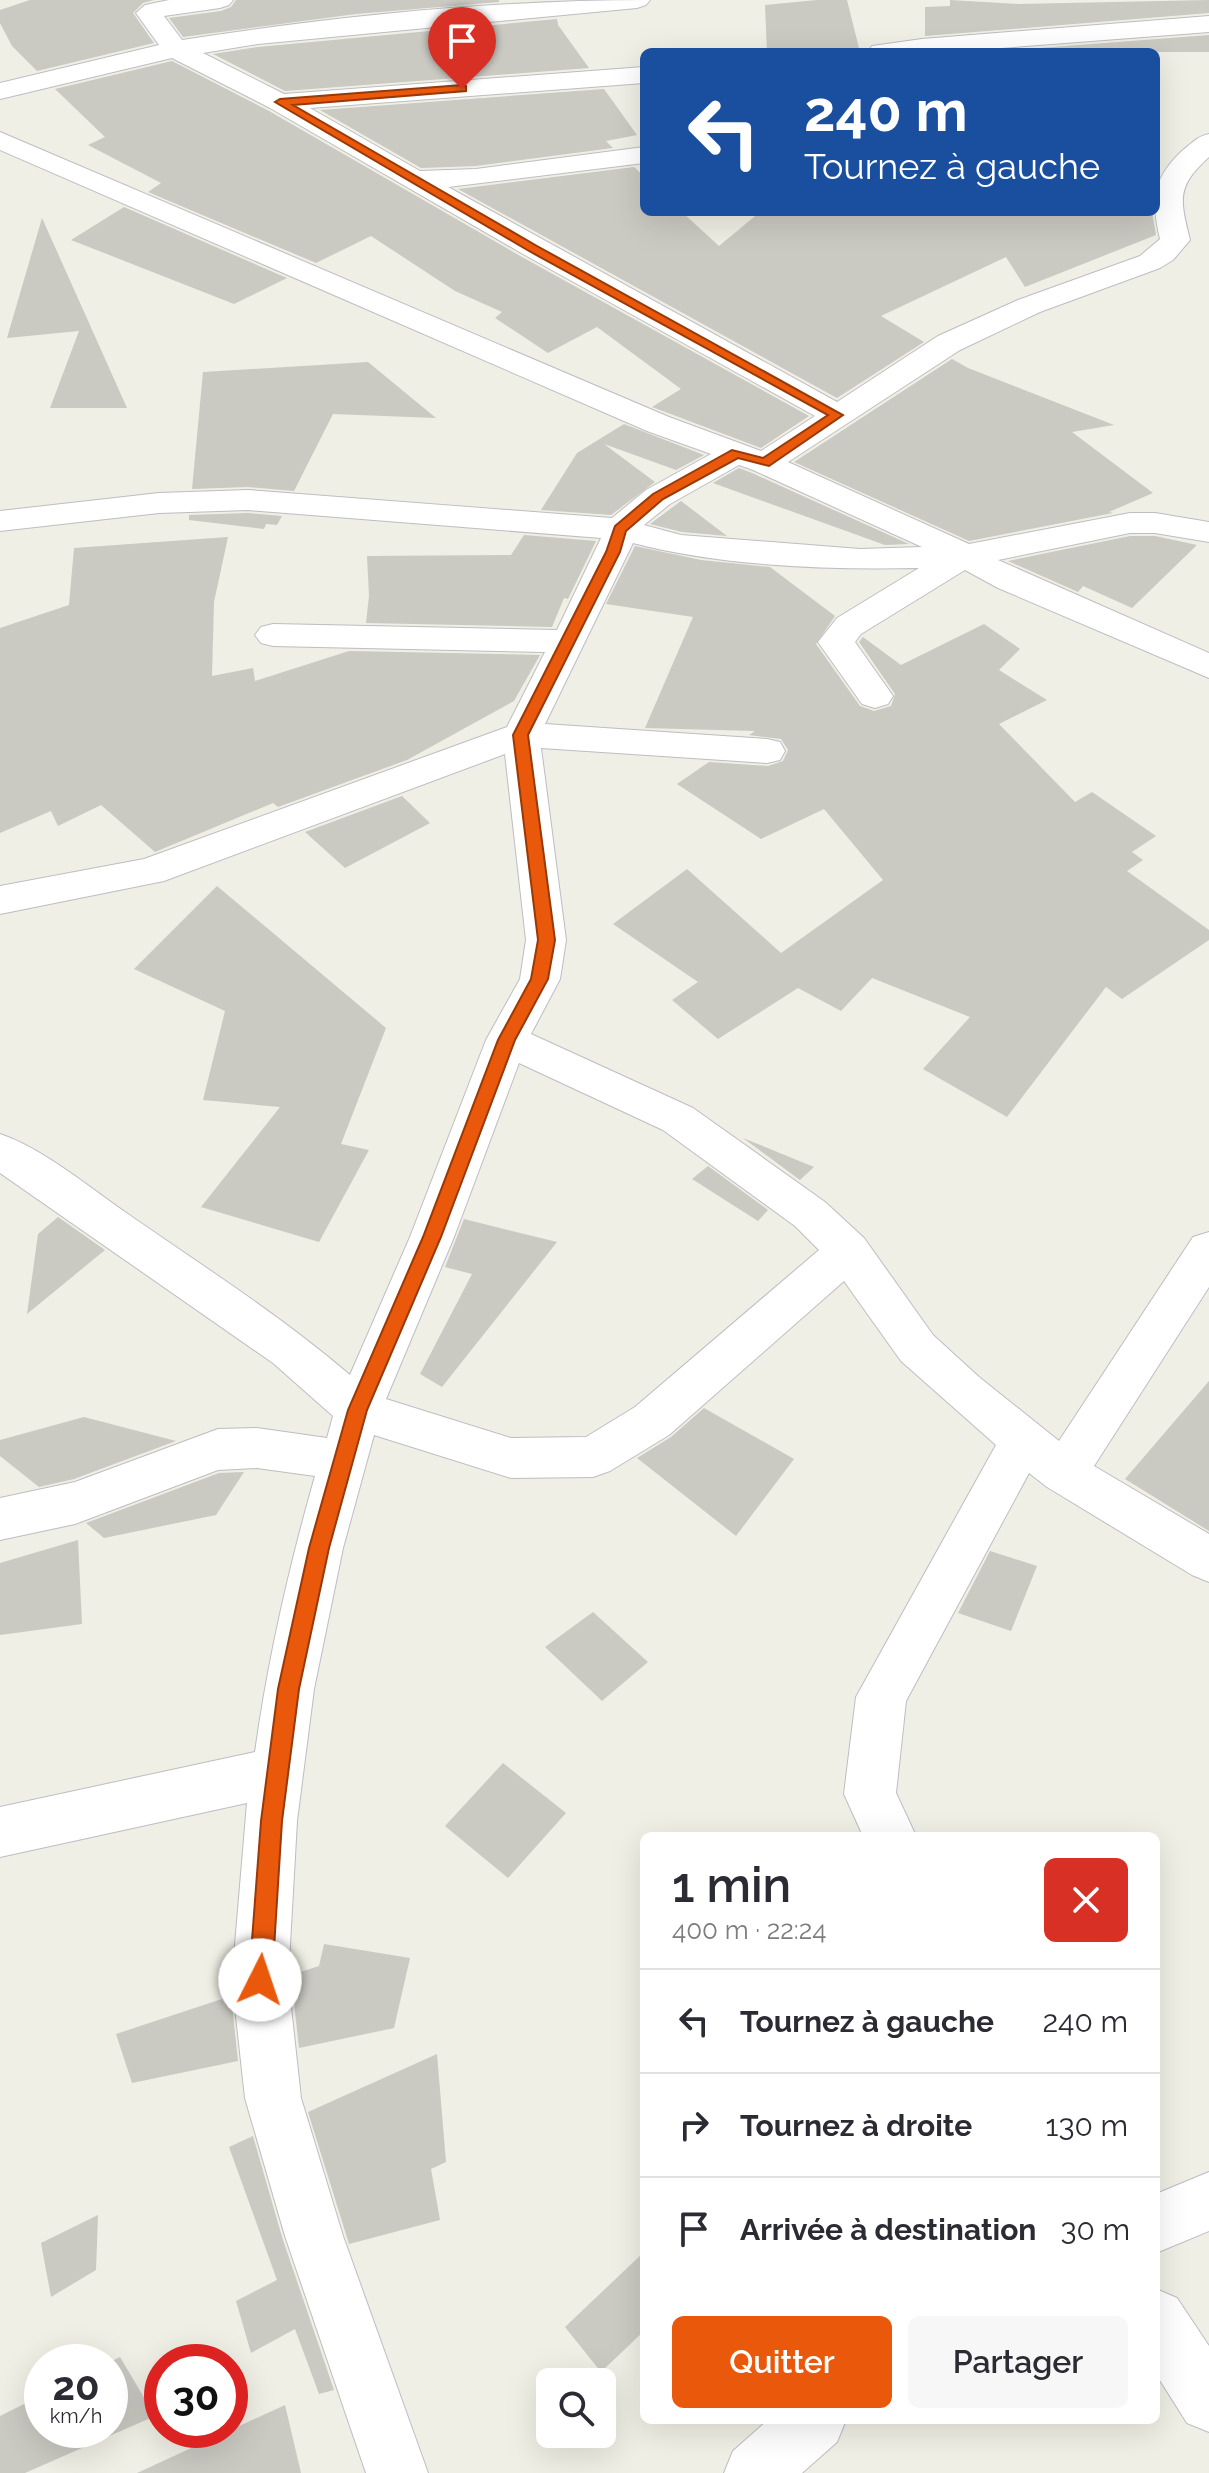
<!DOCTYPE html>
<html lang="fr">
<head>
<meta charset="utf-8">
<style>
	body { margin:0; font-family:Raleway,sans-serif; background:#f7f7f7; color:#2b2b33; height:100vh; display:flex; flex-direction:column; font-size:30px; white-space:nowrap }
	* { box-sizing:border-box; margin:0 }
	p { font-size:26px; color:#7c7c81 }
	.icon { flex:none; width:44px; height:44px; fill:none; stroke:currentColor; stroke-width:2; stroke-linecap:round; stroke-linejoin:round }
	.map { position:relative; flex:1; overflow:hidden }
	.panel { position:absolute; left:640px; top:1832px; width:520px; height:592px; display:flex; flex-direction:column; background:#fff; border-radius:12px; box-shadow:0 8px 32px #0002 }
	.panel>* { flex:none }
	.top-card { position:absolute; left:640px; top:48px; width:520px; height:168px; border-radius:12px; box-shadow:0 8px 32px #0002; background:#1a4fa0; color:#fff; overflow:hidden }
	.buttons { position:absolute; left:536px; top:2368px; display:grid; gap:16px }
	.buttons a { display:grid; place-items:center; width:80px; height:80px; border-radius:12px; background:#fff; box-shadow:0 8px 32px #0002; font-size:40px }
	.speed { position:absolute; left:24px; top:2344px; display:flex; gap:16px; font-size:40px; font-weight:700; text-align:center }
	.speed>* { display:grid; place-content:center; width:104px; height:104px; border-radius:50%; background:#fff; box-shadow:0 8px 32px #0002; line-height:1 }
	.speed small { font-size:20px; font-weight:400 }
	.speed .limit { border:12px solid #d22; background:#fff; color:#111 }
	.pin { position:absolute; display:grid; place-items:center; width:68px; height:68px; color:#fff; margin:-82px -34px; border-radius:50% 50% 50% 0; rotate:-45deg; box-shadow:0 0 8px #0007 }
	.pin .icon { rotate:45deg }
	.me { position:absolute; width:88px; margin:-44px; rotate:4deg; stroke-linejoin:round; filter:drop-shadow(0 0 6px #0008) }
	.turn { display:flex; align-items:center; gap:28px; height:168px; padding:0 32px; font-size:36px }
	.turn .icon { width:104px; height:104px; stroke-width:2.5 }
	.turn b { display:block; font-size:56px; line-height:68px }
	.round { display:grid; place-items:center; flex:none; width:84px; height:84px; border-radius:12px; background:#f7f7f7 }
	.head { display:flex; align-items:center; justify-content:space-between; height:136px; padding:0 32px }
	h1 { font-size:48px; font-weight:600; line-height:60px }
	.button { display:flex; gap:16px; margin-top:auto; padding:16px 32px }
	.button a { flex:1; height:92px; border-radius:12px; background:#ea580c; color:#fff; font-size:32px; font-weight:600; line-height:92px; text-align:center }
	.button a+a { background:#f7f7f7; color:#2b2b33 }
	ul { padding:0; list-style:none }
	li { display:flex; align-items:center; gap:24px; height:104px; padding:0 32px; border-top:2px solid #e1e1e2 }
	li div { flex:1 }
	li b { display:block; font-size:30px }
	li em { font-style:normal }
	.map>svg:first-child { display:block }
	.building { fill:#cac9c2 }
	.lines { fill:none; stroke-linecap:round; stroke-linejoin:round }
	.minor-casing { stroke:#bdbdc3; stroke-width:2 }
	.minor { fill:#fff; fill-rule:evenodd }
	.route { fill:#ea580c; stroke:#983908; stroke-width:2 }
</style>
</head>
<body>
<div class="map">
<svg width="1209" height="2473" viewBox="0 0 1209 2473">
	<rect width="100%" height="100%" fill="#efefe5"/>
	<path class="building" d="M30 0H154L143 3 133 13 154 43 37 71 12 46 0 23V10Z
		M236 0H499V2L356 14 183 37 169 18 221 11 231 7Z
		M817 0H847L860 52H767L765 5Z
		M950 0 1019 4 1209 0V13L925 36V7L950 6Z
		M557 19 558 25 589 68 285 91 213 54 258 47Z
		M1209 35V52H988Z
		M172 61 269 111 522 257 809 416 761 448 652 407 681 389 597 327 548 353 495 318 502 312 455 291 371 236 316 263 148 192 161 183 88 145 105 137 55 89Z
		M604 89 637 135 606 141 613 148 476 166 421 168 320 110Z
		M634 167 644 176V212H682L719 246 760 212H1152L1156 235 1025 287 1006 257 881 316 924 342 837 398 458 189Z
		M124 207 287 278 234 304 71 240Z
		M42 218 85 314 127 408H50L79 331 7 338Z
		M952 359 968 368 1114 425 1072 432 1153 493 1109 512 1113 513 969 541 794 462Z
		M368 362 436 418 333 414 294 491 248 487 192 489 203 372Z
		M624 424 704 455 676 470 604 444 655 482 611 515 541 510 577 453Z
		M739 468 752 473 909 544 885 545 713 483Z
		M681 501 727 536 682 532 650 524Z
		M248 513 282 516 277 525 266 524 264 529 189 520V515Z
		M524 535 596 541 568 599 564 598 552 627 366 623 369 596 367 556 511 555Z
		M1130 536H1155L1197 545 1132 608 1083 586 1078 592 1008 561Z
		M228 537 214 602 212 676 253 668 255 681 349 651 540 655 514 701 407 760 278 807 273 803 155 852 101 805 58 826 51 811 0 833V628L69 605 74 548Z
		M635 546 701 560 770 567 835 616 816 644 860 706 874 711 891 706 895 694 859 642 863 637 901 665 984 624 1020 649 999 670 1047 700 999 724 1075 802 1092 792 1156 836 1132 852 1143 860 1127 871 1209 930V940L1122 999 1106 987 1007 1117 923 1069 970 1017 872 978 841 1011 798 988 718 1039 672 1000 698 982 613 924 687 869 781 953 883 880 824 809 761 839 677 784 709 762 768 766 783 761 788 750 781 739 749 735 755 731 645 728 693 617 606 604Z
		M402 796 430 823 345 868 305 832Z
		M217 886 386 1028 341 1144 369 1150 319 1242 201 1207 280 1107 203 1100 225 1011 134 969Z
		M743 1138 814 1167 800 1180Z
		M708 1166 768 1210 758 1221 692 1179Z
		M58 1217 105 1250 27 1314 38 1234Z
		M464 1219 557 1242 442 1387 420 1374 472 1274 445 1267Z
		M1209 1381V1531L1125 1479Z
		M704 1408 794 1459 736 1536 637 1458 671 1437Z
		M84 1417 176 1441 74 1479 39 1487 0 1456V1440Z
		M244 1472 216 1515 104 1538 86 1523 219 1473Z
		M78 1540 82 1624 0 1635V1563Z
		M990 1551 1037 1566 1011 1631 958 1613Z
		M593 1612 648 1662 602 1701 545 1647Z
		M503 1763 566 1813 508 1878 445 1826Z
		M324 1944 410 1958 394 2028 299 2048 291 1975 319 1966Z
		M231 1996 238 2061 132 2083 116 2034Z
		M437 2054 446 2162 431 2169 440 2220 349 2244 308 2112Z
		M253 2136 282 2237 334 2390 319 2394 295 2329 251 2353 236 2301 277 2280 229 2147Z
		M98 2215 96 2270 51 2297 41 2243Z
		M644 2252V2331L601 2372 565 2327Z
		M120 2357 155 2416 25 2473H0V2416L42 2395V2430H73L79 2439 77 2430H110V2362Z
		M285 2405 301 2473H137Z"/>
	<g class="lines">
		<defs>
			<path id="minor" d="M169 0H233L229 5 220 8 164 16 182 40C336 16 494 0 650 0L646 5 637 8 258 44 203 53 284 94 644 67V83L310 108 420 171 476 169 644 147V163L448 187 837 402 938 336 1018 300 1140 256 1160 239C1151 200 1152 179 1183 150 1192 143 1198 136 1209 134V157C1176 187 1180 199 1190 240L1173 260 1160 268 1040 312 960 350 788 462 969 544 1130 513H1155L1209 522V542L1155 533H1130L998 560 1209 653V678L998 588 965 570 861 634 855 642 893 696 888 704 875 708 862 704 818 642 837 618 919 568C828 570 720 566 633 543L545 724 767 739 780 742 785 751 780 760 767 763 541 748 566 940 560 979 531 1034 693 1108 825 1202 864 1238 933 1335 979 1377 1059 1441 1193 1237 1209 1232V1287L1094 1466 1209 1534V1582L1192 1575 1047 1487 1029 1473 906 1701 896 1793 916 1836H863L844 1794 856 1697 996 1445 901 1361 844 1281 669 1435 610 1471 593 1477 511 1478 374 1435 343 1548 314 1689 297 1821 288 1980 301 2098 343 2236 428 2473H366L285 2236 245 2098 232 1980 247 1803 0 1857V1807L255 1752C268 1659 289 1567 315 1476L257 1468 218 1470 75 1524 0 1540V1498L75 1482 218 1429 257 1428 327 1438 333 1416 273 1363 0 1173V1134C42 1148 89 1187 125 1212 201 1265 280 1315 350 1375L410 1237 486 1040 520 979 526 940 505 754 164 881 0 914V886L144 859 507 727 545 652 273 646 261 643 255 635 261 627 273 624 557 630 601 538 248 510 159 513 0 531V511L159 493 248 490 612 518 646 490 711 454 647 431 0 150V132L669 417 761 451 815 416 523 254 270 108 172 58 0 99V83L159 45 136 13 145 5ZM739 465 753 470 922 547 860 549 681 535 644 525 670 504ZM519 1063 663 1130 795 1226 819 1250 635 1407 586 1437 511 1438 386 1399 454 1237Z
				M1209 16V32L949 52H868L872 46 922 39Z
				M1209 2172V2231L1156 2253V2194Z
				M1156 2289 1177 2298 1209 2346V2432L1187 2423 1156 2374Z
				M768 2420H846L837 2442 802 2473H724L733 2451Z"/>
		</defs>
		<use href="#minor" class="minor-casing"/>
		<use href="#minor" class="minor"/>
	</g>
	<path class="route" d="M462 85 466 86V91L293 105 537 246 843 415 769 466 738 458 663 499 626 531 620 552 528 735 555 940 548 979 515 1040 441 1237 367 1410 329 1548 299 1689 282 1821 272 1980 268 1988 260 1991 252 1988 249 1980 261 1821 278 1689 309 1548 348 1410 423 1237 498 1040 531 979 538 940 513 735 606 552 615 526 653 494 732 450 763 458 828 415 529 251 275 102 280 99Z"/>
</svg>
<div class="buttons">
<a><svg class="icon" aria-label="search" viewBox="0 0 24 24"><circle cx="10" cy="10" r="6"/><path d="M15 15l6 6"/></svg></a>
</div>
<div class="speed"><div>20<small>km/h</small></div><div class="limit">30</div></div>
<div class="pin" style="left:462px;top:89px;background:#d93025"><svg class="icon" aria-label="arrive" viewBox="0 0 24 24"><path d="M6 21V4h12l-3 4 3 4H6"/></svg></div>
<svg class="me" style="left:260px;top:1980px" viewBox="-20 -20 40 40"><circle r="19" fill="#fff"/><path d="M0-13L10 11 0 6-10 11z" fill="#ea580c"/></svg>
<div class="top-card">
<div class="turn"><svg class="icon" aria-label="left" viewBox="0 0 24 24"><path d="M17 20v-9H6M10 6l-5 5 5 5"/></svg><div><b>240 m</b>Tournez à gauche</div></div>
</div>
<section class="panel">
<div class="head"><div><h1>1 min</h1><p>400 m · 22:24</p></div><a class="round" style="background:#d93025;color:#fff"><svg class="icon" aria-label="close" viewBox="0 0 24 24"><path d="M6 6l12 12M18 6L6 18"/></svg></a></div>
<ul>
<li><svg class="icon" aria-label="left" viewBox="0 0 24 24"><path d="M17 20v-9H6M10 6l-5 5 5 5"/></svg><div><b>Tournez à gauche</b></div><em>240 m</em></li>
<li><svg class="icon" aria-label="right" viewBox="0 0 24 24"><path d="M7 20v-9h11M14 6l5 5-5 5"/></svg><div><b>Tournez à droite</b></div><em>130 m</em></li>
<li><svg class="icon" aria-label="arrive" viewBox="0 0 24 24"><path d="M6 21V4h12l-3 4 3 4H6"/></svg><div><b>Arrivée à destination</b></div><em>30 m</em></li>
</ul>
<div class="button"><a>Quitter</a><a>Partager</a></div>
</section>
</div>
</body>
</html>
